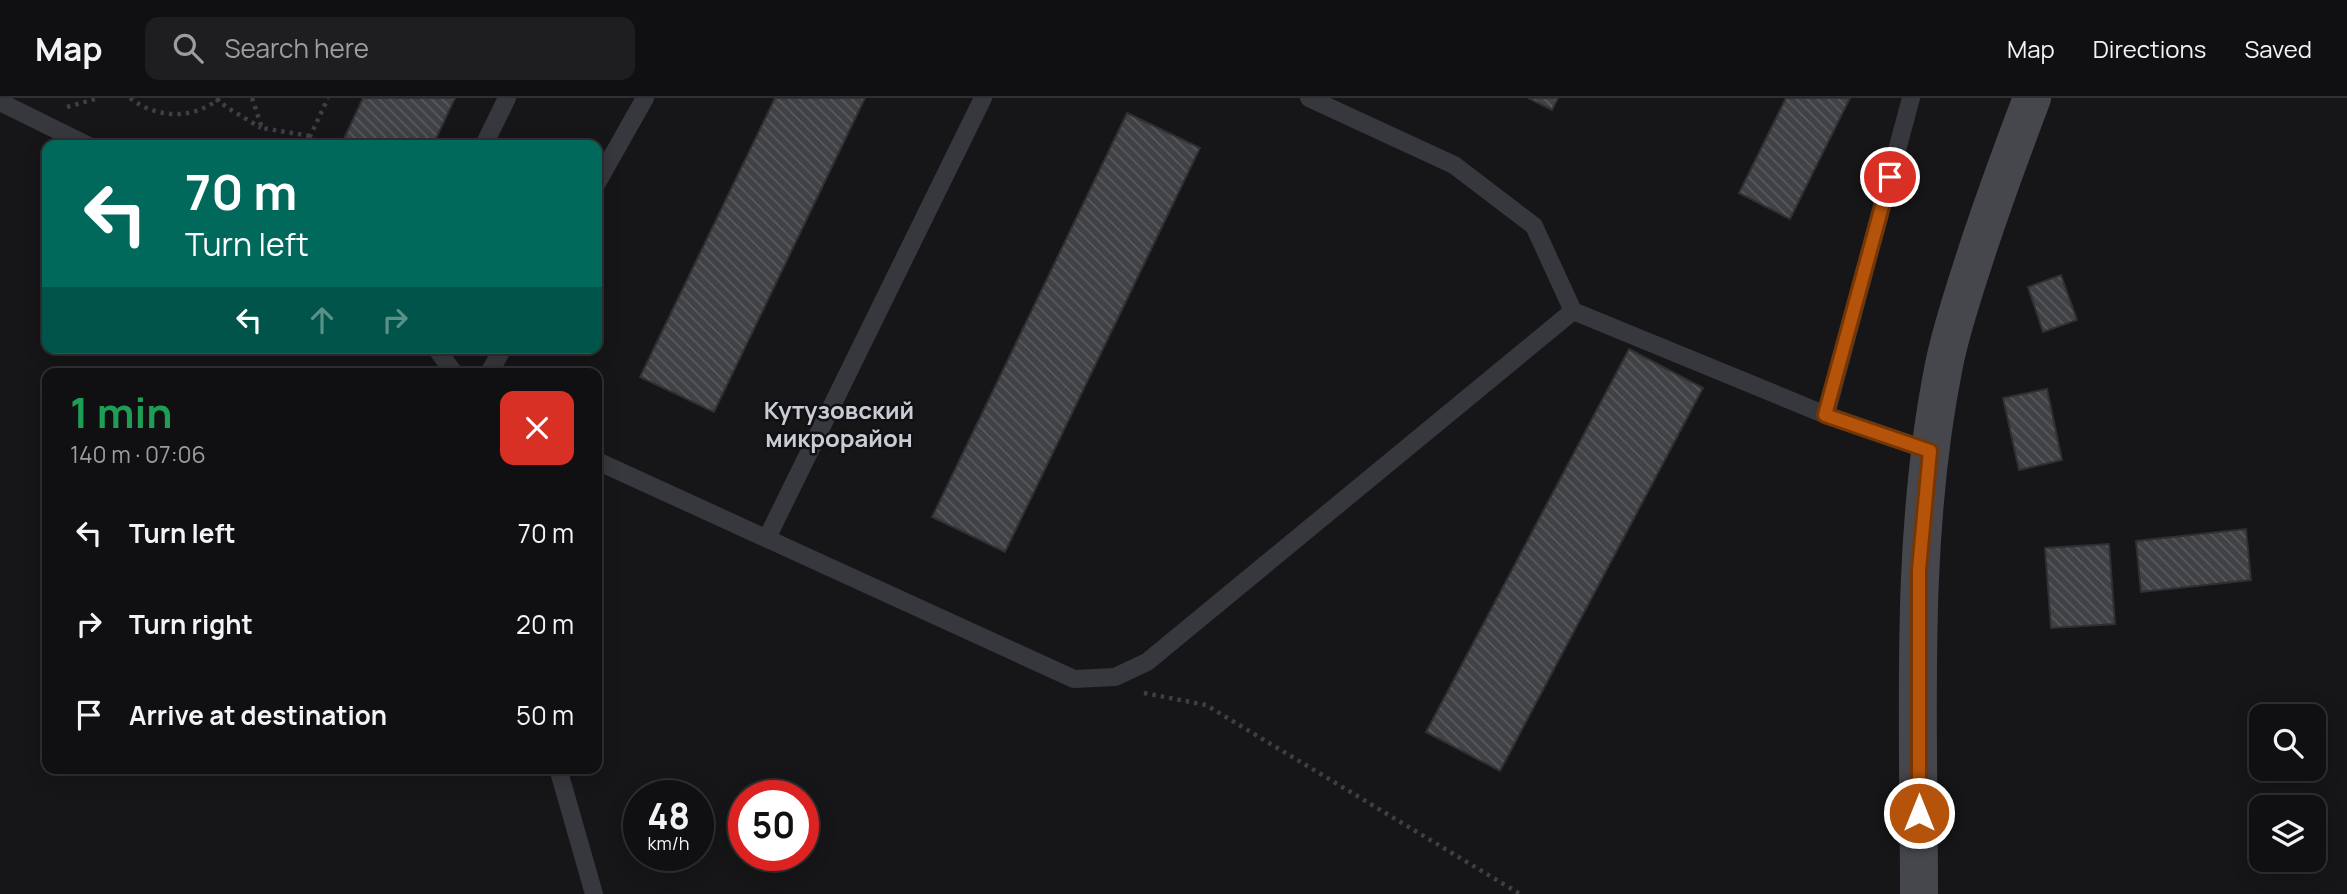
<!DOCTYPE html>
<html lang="en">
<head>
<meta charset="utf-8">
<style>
	body { margin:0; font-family:Manrope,sans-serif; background:#1e1e20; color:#f1f3f6; height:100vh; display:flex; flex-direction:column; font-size:26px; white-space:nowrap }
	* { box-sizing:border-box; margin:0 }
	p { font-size:23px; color:#9c9d9f }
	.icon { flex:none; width:38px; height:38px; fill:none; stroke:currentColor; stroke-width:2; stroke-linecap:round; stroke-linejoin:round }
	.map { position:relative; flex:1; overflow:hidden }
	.panel { position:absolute; left:42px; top:270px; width:560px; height:406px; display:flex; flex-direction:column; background:#101012; border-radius:14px; box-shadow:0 4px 18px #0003,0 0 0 2px #303032 }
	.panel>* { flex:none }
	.top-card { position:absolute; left:42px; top:42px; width:560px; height:214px; border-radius:14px; box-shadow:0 4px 18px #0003,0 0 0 2px #303032; background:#00695c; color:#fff; overflow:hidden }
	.buttons { position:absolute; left:2249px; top:606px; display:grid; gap:14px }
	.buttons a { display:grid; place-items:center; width:77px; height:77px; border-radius:14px; background:#101012; box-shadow:0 4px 18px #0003,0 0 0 2px #303032; font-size:35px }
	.speed { position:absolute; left:623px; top:682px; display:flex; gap:14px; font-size:35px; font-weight:700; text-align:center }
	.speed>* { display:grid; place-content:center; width:91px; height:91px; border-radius:50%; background:#101012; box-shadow:0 4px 18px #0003,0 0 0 2px #303032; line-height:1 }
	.speed small { font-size:18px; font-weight:400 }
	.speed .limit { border:10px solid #d22; background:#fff; color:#111 }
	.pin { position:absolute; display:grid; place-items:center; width:60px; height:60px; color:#fff; margin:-30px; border:4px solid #fff; border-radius:50%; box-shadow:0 2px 7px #0007 }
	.me { position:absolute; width:77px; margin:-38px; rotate:0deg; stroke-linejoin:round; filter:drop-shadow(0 0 5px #0008) }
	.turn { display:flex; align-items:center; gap:24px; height:147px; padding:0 28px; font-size:32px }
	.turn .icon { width:91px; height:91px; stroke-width:2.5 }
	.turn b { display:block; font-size:49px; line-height:60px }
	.lanes { display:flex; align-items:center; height:66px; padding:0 28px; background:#0003; justify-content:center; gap:35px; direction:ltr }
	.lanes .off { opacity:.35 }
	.round { display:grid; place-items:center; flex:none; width:74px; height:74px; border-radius:14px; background:#1e1e20 }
	.summary { display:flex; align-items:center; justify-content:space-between; height:119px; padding:0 28px }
	h1 { font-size:42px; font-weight:700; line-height:52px; color:#1e9e55 }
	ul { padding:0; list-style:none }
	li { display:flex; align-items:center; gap:21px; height:91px; padding:0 28px }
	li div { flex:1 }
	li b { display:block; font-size:26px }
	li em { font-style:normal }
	header { display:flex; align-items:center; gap:42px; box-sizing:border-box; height:98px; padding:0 35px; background:#101012; border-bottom:2px solid #303032 }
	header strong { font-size:33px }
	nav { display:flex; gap:38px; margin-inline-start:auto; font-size:24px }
	.search { width:490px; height:63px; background:#1e1e20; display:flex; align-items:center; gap:18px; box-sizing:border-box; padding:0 24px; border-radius:14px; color:#9c9d9f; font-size:26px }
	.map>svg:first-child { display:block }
	.building { fill:url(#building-back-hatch); stroke:#303034; stroke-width:2 }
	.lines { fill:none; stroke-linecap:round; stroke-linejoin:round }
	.path { stroke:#3d3f44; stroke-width:4.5; stroke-dasharray:3.5 5; stroke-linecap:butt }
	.service { stroke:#37383d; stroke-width:18 }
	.secondary { stroke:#45474d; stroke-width:38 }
	.route-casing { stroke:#753606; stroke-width:18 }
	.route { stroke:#b45309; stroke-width:12 }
	.labels { text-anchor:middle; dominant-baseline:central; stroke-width:5; stroke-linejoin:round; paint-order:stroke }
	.quarter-label { font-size:24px; font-weight:bold; fill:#c9ccd4; stroke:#111113 }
</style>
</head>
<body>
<header>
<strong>Map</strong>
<div class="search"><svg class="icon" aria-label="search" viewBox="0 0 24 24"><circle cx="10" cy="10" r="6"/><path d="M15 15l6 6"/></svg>Search here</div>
<nav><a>Map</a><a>Directions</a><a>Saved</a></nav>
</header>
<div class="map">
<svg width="2347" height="796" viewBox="0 0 2347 796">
	<defs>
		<pattern id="building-back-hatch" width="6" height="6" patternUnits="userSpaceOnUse" patternTransform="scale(1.75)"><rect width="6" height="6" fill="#404145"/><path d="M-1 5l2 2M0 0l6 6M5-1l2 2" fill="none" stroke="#595a5e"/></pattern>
	</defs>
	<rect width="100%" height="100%" fill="#161618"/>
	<path class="building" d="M363 0H455L433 47H341Z
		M775 0H865L714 314 640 279Z
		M1528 0H1558L1552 12Z
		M1786 0H1850L1790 121 1739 95Z
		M1127 15 1200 50 1005 454 932 419Z
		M2061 177 2077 222 2043 234 2028 189Z
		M1629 251 1703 290 1500 673 1426 634Z
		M2047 291 2062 362 2019 372 2003 300Z
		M2246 431 2251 482 2141 494 2136 443Z
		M2109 446 2115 526 2051 530 2045 450Z"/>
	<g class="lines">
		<path class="path" d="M130 0C157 21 193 22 220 0
			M252 0 262 30 310 38
			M216 1 228 10 261 30
			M67 9 99 0
			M306 47 328 0
			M1144 595 1206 607 1520 796"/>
		<path class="service" d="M1309 0 1454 67 1534 128 1573 213
			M0 4 87 47
			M484 47 507 0
			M597 85 645 0
			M436 250 454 275
			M489 275 503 250
			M1826 317 1911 0
			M597 363 1074 581 1115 579 1147 564 1573 213 1826 317 1930 353
			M767 440 983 0
			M558 670 594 796"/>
		<path class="secondary" d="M1919 796C1919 620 1909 441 1944 267 1952 227 1966 188 1978 150 1995 99 2013 50 2032 0"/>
	</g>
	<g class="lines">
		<defs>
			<path id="route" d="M1890 79 1825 317 1930 353 1919 471V715"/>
		</defs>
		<use href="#route" class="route-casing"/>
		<use href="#route" class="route"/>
	</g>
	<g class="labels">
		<g class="quarter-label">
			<text x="839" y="311">Кутузовский<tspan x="839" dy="28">микрорайон</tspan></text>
		</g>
	</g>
</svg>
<div class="buttons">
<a><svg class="icon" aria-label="search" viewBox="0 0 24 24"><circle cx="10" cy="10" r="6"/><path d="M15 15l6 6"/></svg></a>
<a><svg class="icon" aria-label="layers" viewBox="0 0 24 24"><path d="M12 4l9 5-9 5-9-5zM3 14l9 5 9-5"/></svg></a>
</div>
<div class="speed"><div>48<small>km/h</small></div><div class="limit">50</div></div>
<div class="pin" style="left:1890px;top:79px;background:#d93025"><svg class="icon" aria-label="arrive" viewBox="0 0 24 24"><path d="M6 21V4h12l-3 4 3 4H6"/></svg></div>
<svg class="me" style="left:1919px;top:715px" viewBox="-20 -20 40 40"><circle r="17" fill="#b45309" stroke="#fff" stroke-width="3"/><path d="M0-11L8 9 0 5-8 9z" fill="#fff"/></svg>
<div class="top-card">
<div class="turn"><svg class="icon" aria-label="left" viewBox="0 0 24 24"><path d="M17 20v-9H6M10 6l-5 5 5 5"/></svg><div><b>70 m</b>Turn left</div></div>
<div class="lanes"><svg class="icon" aria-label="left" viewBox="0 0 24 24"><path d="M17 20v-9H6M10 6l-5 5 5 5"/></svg><svg class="icon off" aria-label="ahead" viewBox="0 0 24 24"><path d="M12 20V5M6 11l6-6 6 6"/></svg><svg class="icon off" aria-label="right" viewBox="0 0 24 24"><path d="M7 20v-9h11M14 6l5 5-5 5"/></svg></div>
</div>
<section class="panel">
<div class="summary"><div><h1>1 min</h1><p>140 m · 07:06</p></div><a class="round" style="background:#d93025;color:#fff"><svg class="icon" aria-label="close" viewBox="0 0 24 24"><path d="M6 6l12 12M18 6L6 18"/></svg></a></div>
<ul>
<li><svg class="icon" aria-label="left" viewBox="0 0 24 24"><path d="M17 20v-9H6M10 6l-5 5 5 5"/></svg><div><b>Turn left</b></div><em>70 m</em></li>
<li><svg class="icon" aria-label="right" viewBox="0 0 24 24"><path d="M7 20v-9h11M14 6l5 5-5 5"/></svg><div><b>Turn right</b></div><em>20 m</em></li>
<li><svg class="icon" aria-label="arrive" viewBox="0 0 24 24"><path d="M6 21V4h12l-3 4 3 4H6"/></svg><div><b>Arrive at destination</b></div><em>50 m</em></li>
</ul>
</section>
</div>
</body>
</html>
